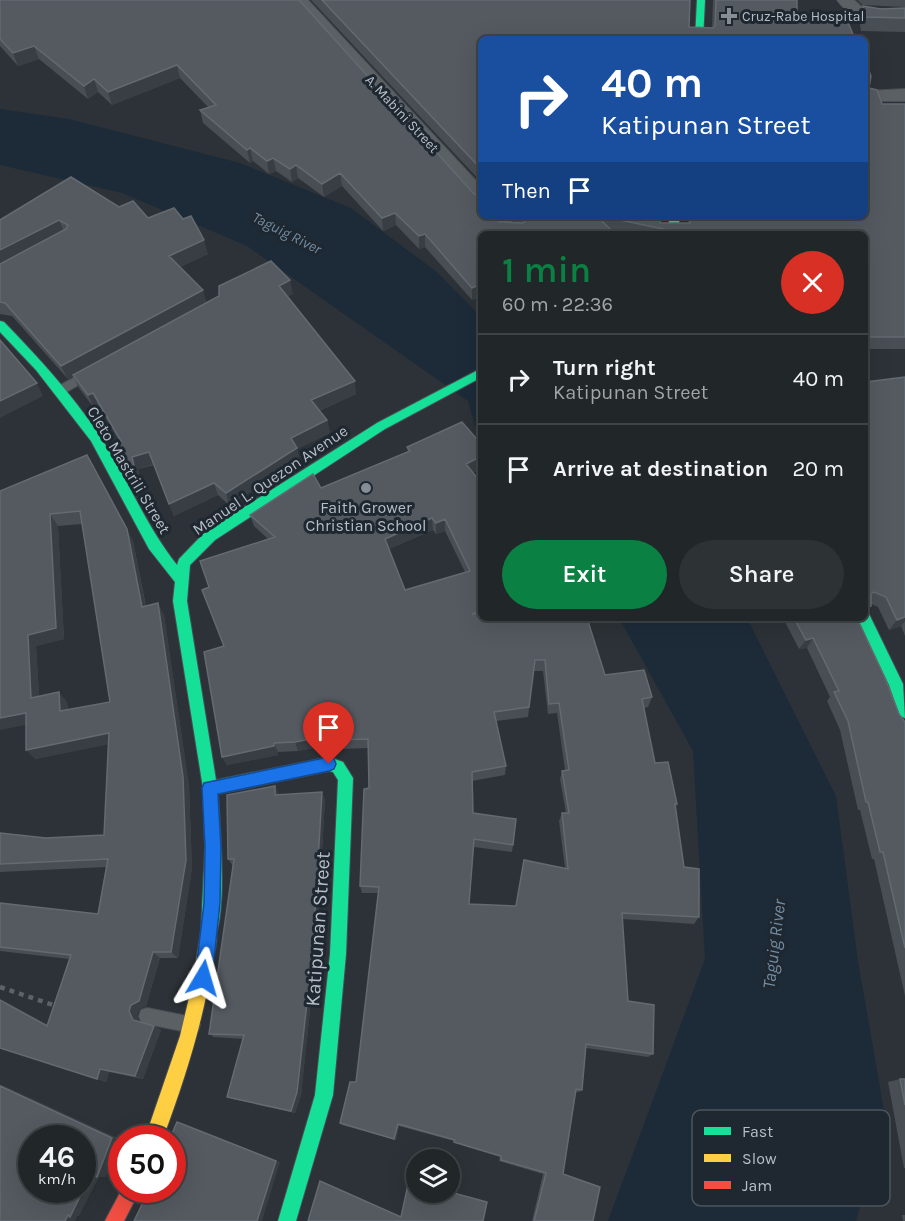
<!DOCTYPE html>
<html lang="en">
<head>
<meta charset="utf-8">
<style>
	body { margin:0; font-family:Karla,sans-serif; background:#2d3235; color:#f1f3f6; height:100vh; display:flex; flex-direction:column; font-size:22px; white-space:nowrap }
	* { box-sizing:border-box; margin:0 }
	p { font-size:20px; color:#a2a5a8 }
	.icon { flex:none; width:33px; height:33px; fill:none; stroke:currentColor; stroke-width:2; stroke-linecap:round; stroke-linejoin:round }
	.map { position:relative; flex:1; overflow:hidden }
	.side { position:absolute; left:478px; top:231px; width:390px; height:390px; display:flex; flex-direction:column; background:#212629; border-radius:9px; box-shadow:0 6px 24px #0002,0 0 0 2px #3e4346 }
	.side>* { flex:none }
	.banner { position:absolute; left:478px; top:36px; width:390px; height:183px; border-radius:9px; box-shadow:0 6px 24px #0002,0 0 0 2px #3e4346; background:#1a4fa0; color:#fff; overflow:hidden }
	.tools { position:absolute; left:406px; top:1149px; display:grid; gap:12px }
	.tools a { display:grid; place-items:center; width:54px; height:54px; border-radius:50%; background:#212629; box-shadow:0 6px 24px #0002,0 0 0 2px #3e4346; font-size:30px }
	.speed { position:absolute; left:18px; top:1125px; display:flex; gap:12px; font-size:30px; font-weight:700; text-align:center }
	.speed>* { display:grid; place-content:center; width:78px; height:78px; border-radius:50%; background:#212629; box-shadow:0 6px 24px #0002,0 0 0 2px #3e4346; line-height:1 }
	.speed small { font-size:15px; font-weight:400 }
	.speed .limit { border:9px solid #d22; background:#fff; color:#111 }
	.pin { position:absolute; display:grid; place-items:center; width:51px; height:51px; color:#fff; margin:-62px -26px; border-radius:50% 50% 50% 0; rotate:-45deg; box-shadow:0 0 6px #0007 }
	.pin .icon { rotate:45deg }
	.me { position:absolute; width:66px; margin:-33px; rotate:7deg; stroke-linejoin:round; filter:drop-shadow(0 0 4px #0008) }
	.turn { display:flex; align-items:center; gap:21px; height:126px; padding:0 24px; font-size:27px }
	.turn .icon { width:78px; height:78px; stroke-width:2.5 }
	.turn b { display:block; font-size:42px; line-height:51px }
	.then { display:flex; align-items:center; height:57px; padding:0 24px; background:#0003; gap:12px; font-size:22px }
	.round { display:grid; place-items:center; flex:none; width:63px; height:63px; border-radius:32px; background:#2d3235 }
	.overview { display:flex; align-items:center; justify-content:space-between; height:102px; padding:0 24px }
	h1 { font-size:36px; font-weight:600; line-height:45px; color:#0b8043 }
	.cta { display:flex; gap:12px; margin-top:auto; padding:12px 24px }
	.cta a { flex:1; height:69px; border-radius:36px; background:#0b8043; color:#fff; font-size:24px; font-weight:600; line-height:69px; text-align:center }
	.cta a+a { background:#2d3235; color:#f1f3f6 }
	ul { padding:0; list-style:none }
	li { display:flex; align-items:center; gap:18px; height:90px; padding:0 24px; border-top:2px solid #3e4346 }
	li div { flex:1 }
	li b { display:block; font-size:22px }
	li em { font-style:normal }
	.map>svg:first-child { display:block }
	.water { fill:#1d2b39 }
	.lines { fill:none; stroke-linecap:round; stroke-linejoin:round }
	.lane-casing { stroke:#494e54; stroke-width:2 }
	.street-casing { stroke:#494e54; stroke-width:2 }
	.fast-casing { stroke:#494e54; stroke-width:2 }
	.slow-casing { stroke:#494e54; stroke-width:2 }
	.jam-casing { stroke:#494e54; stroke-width:2 }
	.path { stroke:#5e6266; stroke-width:4.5; stroke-dasharray:5 5; stroke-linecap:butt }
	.lane { fill:#5b6065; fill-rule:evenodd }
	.street { fill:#5b6065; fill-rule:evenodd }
	.fast { fill:#16e098; fill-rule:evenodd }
	.slow { fill:#ffcf43; fill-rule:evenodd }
	.jam { fill:#f24e42; fill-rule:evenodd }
	.wall { fill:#484e54; fill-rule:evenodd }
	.shaded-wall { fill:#383e43 }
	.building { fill:#545a60; stroke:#636a70; stroke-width:1.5; fill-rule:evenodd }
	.route { fill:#1a73e8; stroke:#114b97; stroke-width:1.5 }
	.poi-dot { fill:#868d95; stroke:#1f2831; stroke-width:2 }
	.labels { text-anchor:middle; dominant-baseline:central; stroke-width:6; stroke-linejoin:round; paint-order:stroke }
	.far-poi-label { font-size:14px; fill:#b6bec7; stroke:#1f2831; text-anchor:start }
	.far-street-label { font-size:14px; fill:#b6bec7; stroke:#1f2831 }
	.far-water-label { font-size:15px; font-style:italic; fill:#738ca2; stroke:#1f2831 }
	.street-label { font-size:16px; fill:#b6bec7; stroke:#1f2831 }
	.poi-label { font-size:16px; fill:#b6bec7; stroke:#1f2831 }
	.water-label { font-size:18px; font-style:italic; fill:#738ca2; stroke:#1f2831 }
	.near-street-label { font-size:20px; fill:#b6bec7; stroke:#1f2831 }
	.key { fill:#1f2831; stroke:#4c555e; stroke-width:1.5 }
	.key-label { font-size:16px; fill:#b6bec7 }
</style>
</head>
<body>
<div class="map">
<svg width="905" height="1221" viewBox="0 0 905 1221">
	<rect width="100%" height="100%" fill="#2c3237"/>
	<path class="water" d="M0 109 69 119 240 163 351 208 437 272 481 317V446L468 401 247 246 122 193 0 165Z
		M619 618H747L836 796 858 961 885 1116 856 1221H608L705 959 693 751Z"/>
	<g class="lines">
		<defs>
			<path id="lane" d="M92 368 96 369V375L63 394H55L53 391 55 388Z
				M147 1008 192 1017 198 1019 200 1025 198 1031 192 1033 147 1024 141 1022 139 1016 141 1010Z"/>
			<path id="street" d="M291 0H308L482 187V206L475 205Z
				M837 0H854L862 7 872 9H905V19C880 20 853 23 837 0Z
				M905 89V101H866V91Z
				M486 216H507L522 234H500Z"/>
			<path id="fast" d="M697 0H705L703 39H695Z
				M670 216H680L677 234H667Z
				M0 321 4 322C38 357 72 394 99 435 127 477 145 525 177 565L179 559 205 532 377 423 482 368V377L385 429 215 540 190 565 187 601 216 780 329 757 343 762 353 778 346 954 333 1095 296 1221H278L315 1095 330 954 338 780 333 772 329 771 218 794C220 828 227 907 215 937L209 939 203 937 201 931 205 847 203 788 173 601 175 582 149 549 91 441 36 370 0 332Z
				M866 613 869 614 903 684 905 718 900 716 889 685 857 618H866Z"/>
			<path id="slow" d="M209 923 215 925C219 937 214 954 212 966 202 1025 184 1082 163 1138H145L180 1036 192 985 201 931 203 925Z"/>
			<path id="jam" d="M122 1189 140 1190 124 1221H105Z"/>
		</defs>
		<use href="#lane" class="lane-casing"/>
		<use href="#street" class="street-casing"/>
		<use href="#fast" class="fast-casing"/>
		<use href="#slow" class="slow-casing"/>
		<use href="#jam" class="jam-casing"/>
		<path class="path" d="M0 987 59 1007"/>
		<use href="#lane" class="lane"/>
		<use href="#street" class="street"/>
		<use href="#fast" class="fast"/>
		<use href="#slow" class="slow"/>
		<use href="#jam" class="jam"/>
	</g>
	<path class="wall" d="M0 0H299L482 216 499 222 515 223 510 216H661L660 223H688L689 216H866V63L869 88 882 104H905V349H866V234H623L613 232 482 234V303L477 298 472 300 425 247 419 249 396 225 383 231 342 186 324 197 298 178 292 182 276 171 269 174 253 161 250 163 203 123 200 110 208 107 180 78 112 105 98 92 88 99 39 59 18 66 0 46Z
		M311 0H690L689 27 712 28 713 0H797V19L855 39H482V183Z
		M857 0H905V7L863 5Z
		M863 6 881 9 905 8V32L861 31 859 19Z
		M119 207 148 218 208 254 180 267 207 302 293 294 288 296 356 394 319 411 327 420 330 433 297 449 300 461 229 505 218 495 174 516 154 465 138 469 142 491 122 456 117 443 120 442 98 405 94 408 79 388 73 376 68 379 12 316 0 314V220Z
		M905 377V636L901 626 889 630 878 607 871 604V606L866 613V382Z
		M482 445V468L473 473 482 618 652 697 648 707 644 708 655 763 677 804 675 808 684 867 699 917 694 924 622 919 628 1001 653 1054 648 1057 586 1048 582 1090 579 1092H576L563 1174 593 1221H532L543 1174 499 1161 500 1157 454 1143V1141L399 1126 396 1140 342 1125 340 1123 356 1082 378 893H362L360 886 369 788 368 748 342 749 329 745 298 751 278 752V755L227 765 222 757 224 646 209 587 268 539 254 526 250 515 321 488 408 452 407 447ZM433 530 436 534 445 531 465 572 405 590 389 549ZM534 671H543L548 714 557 713 565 770 562 771 560 779 566 813H562L559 821 565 868 516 906 469 904 474 847 512 852 513 845 473 813 472 781 505 775 506 766 496 721 528 717Z
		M87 455 133 541 146 606 164 615 189 786 192 868 178 958H160L146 1006 139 1009 137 1015 139 1022 154 1026 161 1030 143 1079 109 1072 106 1082 0 1048V999L48 1025 69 959 0 951V903L98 914 106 867 0 872V833L46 838 104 835 108 744 35 759 26 724 0 491ZM82 524 110 702 68 710 67 702 39 696 36 646 64 639 58 526Z
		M783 618H857L899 714 905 722V996L874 859H872L860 810H858L840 730 827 701 830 697 807 648 799 649Z
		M322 792 325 800 316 954 301 1095 295 1113 232 1099 227 1097 243 1039 214 1037 209 1034 233 866 228 859 279 794V795Z
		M900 1079H905V1168H904L888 1082Z
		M902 1215H905V1221H903Z"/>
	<path class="shaded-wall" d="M34 46 39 59 18 66 13 53Z
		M177 65 180 78 112 105 108 92Z
		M94 79 98 92 88 99 84 86Z
		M250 148 253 161 250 163 247 150Z
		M273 158 276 171 269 174 267 161Z
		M296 165 298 178 292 182 290 169Z
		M340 173 342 186 324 197 322 184Z
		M395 213 396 225 383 231 382 218Z
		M59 220 65 234 0 267V250Z
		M425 234V247L419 249V236Z
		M204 240 208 254 173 270 169 256Z
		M290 280 293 294 282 299 279 286Z
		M478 285 477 298 472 300V288Z
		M203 290 207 303 68 379 61 366Z
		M355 381 356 394 313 413 311 400Z
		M37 383 43 396 0 418V401Z
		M93 393 98 405 94 408 88 395Z
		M327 420 330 433 297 449 300 461 229 505 226 493 291 438Z
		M149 452 154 464 138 469 142 491 137 479 132 457Z
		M482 456V468L466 476V464Z
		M214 483 218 495 174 516 169 504Z
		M50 514 58 526 64 639 36 646 40 708 31 698 28 635Z
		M432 518 433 530 386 550 385 539Z
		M445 519V531L436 534V523Z
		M127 529 133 541 148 619 142 607Z
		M158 603 164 615 189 786 192 868 178 958 171 952Z
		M905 617V621L901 626 889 630 897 620Z
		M813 638 807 648 799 649 806 640Z
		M59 692 67 702 68 721 60 711Z
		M26 713 35 723 0 730V718Z
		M109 733 116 743 35 759 26 750Z
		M326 736 329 745 298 751 295 742Z
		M274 743 278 752V755L227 765 222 757Z
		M275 786 279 794V803L275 795Z
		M322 792 325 800 316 954 301 1095 295 1113 291 1111Z
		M153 952 160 958 146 1006 139 1009 137 1015 140 1024 133 1020 129 1011Z
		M0 999 57 1030 47 1026 0 1000Z
		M154 1026 161 1030 143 1079 135 1076Z
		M100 1069 109 1072 106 1082 97 1079Z
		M0 1084 120 1139 106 1177H99L79 1216H77L75 1221H65L0 1086Z
		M177 1122 183 1123 280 1162 262 1221H257Z
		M398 1124 399 1126 396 1140 394 1139Z
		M320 1181H323L402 1217H401Z"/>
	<path class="building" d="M0 0H299L474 194H482V216H494L499 222 523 223 525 221 521 216H597L615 234H482V290L478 285 472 288 425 234 419 236 395 213 382 218 340 173 322 184 296 165 290 169 273 158 267 161 250 148 247 150 200 110 216 105 177 65 108 92 94 79 84 86 34 46 13 53 0 39Z
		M322 0H690L689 27 713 28 715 26 716 0H797V19L847 20 855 39H482V170Z
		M863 6 881 9 905 8V18L865 17Z
		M866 63 871 76 869 88 877 90 882 104H905V337H866V234H687L601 216H661L660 223H690V216H866V197L867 199 866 194Z
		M71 177 119 207 133 201 148 218 174 208 183 219 191 216 204 240 169 256 203 290 61 366 5 303 0 302V264L66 229 68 225 59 220 0 250V220Z
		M271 261 290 280 279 286 355 381 311 400 327 420 291 438 297 448 226 493 214 483 169 504 149 452 132 457 137 479 117 443 121 441 93 393 88 395 73 375 219 296V286Z
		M0 340 37 383 0 401Z
		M905 377V617L897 620 886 597 874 592 871 594V606H866V382Z
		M462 422 482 445V456L466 464 482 484V610L472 614 482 613V618H587L605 675 644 670 652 697 642 699 655 763 668 762 677 804H675L684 867 699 869V917L622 913 628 1001 654 1005 653 1054 586 1044 582 1090 576 1089 563 1174 600 1187 593 1221H534L546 1173 501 1160V1156L454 1142 455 1140 398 1124 394 1139 340 1123 350 1082H356L379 887 360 886 364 789 369 788 368 739 339 740 326 736 295 742 274 743V746L222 757 204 652 224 646 202 590 209 587 200 561 275 537 250 515 313 474 321 488 410 451 407 447ZM432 518 436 523 445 519 470 571 405 590 385 539ZM535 660H545L549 704 559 703 569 770 562 771 569 813H562L568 869 524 860 516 906 469 904 474 839 513 845 516 819 473 813 472 772 506 766 494 712 529 707Z
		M87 455 127 529 142 607 158 603 183 777 186 860 171 952H153L139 1001 131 1005 129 1011 133 1020 154 1026 135 1076 100 1069 97 1079 0 1048V1000L47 1026 71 955 0 947V903L98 914 108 859 0 864V833L46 838 104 835 109 733 26 750V713L0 718V491ZM80 511 110 702 60 711 59 692 31 698 28 635 56 628 50 514Z
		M794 618H857L885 678 899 714 905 722V948L883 852H880L868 802H866L848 721 834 692 839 691 813 638 806 640Z
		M275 786V795L322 792 313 949 297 1092 291 1111 227 1097 244 1035 209 1034 234 859H228L227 795Z
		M900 1079H905V1105Z
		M0 1086 112 1138 97 1177 91 1174 70 1217 68 1215 65 1221H0ZM32 1138H82V1190H32Z
		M177 1122 276 1161 257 1221H134L149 1190H172V1138H170Z
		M409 1180 417 1183V1192H450L487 1202 483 1221H308L320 1181 401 1217Z"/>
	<path class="route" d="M329 757 334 759 336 764 334 769 329 771 218 794 221 847 220 903 212 978 209 984 203 986 197 984 195 978 204 903 205 847 202 788 204 783Z"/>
	<g class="poi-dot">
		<path d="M726 7h6v6h6v6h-6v6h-6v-6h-6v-6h6z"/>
		<circle cx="366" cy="488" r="6"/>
	</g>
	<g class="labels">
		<g class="far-poi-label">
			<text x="742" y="16">Cruz-Rabe Hospital</text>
		</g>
		<g class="far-street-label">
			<text transform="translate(402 114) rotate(47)">A. Mabini Street</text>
		</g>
		<g class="far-water-label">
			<text transform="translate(287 233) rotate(27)">Taguig River</text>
		</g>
		<g class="street-label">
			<text transform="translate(129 470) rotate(59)">Cleto Mastrili Street</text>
			<text transform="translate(270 480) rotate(-34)">Manuel L. Quezon Avenue</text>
		</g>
		<g class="poi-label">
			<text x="366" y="507">Faith Grower<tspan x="366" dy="18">Christian School</tspan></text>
		</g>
		<g class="water-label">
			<text transform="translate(774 944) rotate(-83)">Taguig River</text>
		</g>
		<g class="near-street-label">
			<text transform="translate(318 929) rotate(-86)">Katipunan Street</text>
		</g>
	</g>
	<rect x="692" y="1110" width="198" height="96" rx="9" class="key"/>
	<rect x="704" y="1127" width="27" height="8" fill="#16e098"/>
	<rect x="704" y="1154" width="27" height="8" fill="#ffcf43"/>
	<rect x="704" y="1181" width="27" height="8" fill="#f24e42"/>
	<g class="key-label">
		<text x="742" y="1137">Fast</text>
		<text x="742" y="1164">Slow</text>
		<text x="742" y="1191">Jam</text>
	</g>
</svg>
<div class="tools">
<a><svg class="icon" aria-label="layers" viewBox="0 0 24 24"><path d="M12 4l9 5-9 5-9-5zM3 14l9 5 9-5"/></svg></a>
</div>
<div class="speed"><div>46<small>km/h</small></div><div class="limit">50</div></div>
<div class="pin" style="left:329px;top:764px;background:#d93025"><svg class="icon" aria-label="arrive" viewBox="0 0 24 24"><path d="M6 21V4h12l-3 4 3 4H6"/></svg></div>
<svg class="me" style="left:203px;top:978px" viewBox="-20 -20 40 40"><path d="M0-17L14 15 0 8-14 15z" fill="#1a73e8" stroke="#fff" stroke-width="4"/></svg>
<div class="banner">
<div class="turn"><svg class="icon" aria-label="right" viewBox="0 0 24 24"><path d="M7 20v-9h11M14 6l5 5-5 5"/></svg><div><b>40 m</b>Katipunan Street</div></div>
<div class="then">Then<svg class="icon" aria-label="arrive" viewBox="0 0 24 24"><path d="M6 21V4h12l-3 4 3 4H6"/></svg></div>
</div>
<section class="side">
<div class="overview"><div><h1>1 min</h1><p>60 m · 22:36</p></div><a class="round" style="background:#d93025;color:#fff"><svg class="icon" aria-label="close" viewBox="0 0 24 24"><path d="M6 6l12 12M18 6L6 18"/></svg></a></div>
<ul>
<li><svg class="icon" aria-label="right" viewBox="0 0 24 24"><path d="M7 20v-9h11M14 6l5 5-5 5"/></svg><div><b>Turn right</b><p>Katipunan Street</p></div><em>40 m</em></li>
<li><svg class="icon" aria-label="arrive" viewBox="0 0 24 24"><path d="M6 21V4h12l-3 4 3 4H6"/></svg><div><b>Arrive at destination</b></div><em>20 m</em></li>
</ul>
<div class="cta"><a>Exit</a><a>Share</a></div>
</section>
</div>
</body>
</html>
